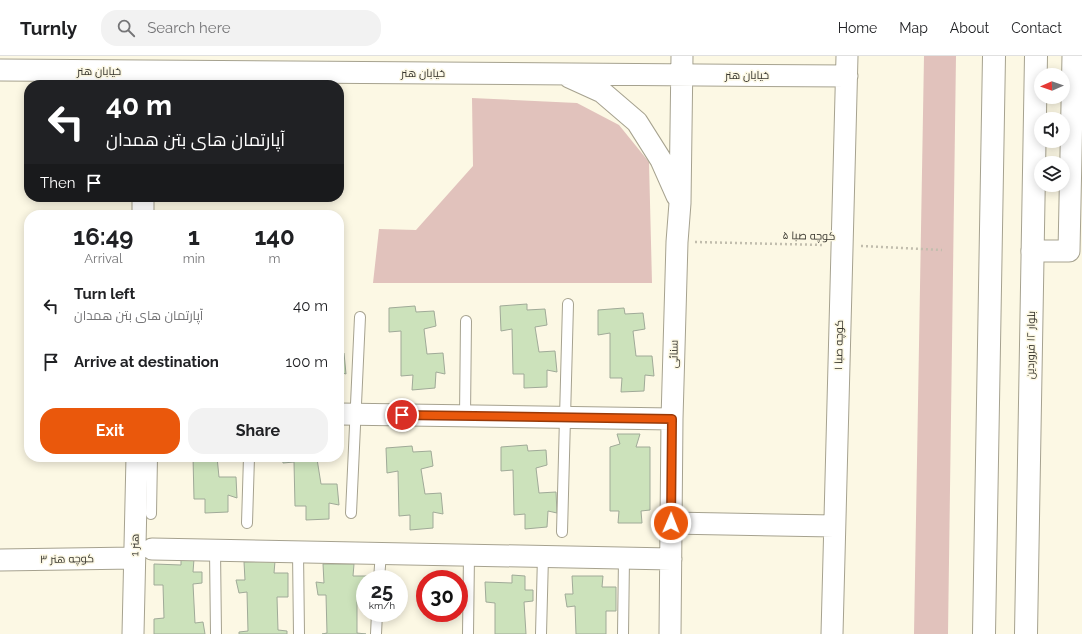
<!DOCTYPE html>
<html lang="en">
<head>
<meta charset="utf-8">
<style>
	body { margin:0; font-family:Raleway,Cairo,sans-serif; background:#f2f2f2; color:#202124; height:100vh; display:flex; flex-direction:column; font-size:15px; white-space:nowrap }
	* { box-sizing:border-box; margin:0 }
	p { font-size:13px; color:#757577 }
	.icon { flex:none; width:22px; height:22px; fill:none; stroke:currentColor; stroke-width:2; stroke-linecap:round; stroke-linejoin:round }
	.map { position:relative; flex:1; overflow:hidden }
	.drawer { position:absolute; left:24px; top:154px; width:320px; height:252px; display:flex; flex-direction:column; background:#fff; border-radius:16px; box-shadow:0 2px 10px #0003 }
	.drawer>* { flex:none }
	.banner { position:absolute; left:24px; top:24px; width:320px; height:122px; border-radius:16px; box-shadow:0 2px 10px #0003; background:#202124; color:#fff; overflow:hidden }
	.needle { width:26px; rotate:268deg }
	.fabs { position:absolute; left:1034px; top:12px; display:grid; gap:8px }
	.fabs a { display:grid; place-items:center; width:36px; height:36px; border-radius:50%; background:#fff; box-shadow:0 2px 10px #0003; font-size:20px }
	.speed { position:absolute; left:356px; top:514px; display:flex; gap:8px; font-size:20px; font-weight:700; text-align:center }
	.speed>* { display:grid; place-content:center; width:52px; height:52px; border-radius:50%; background:#fff; box-shadow:0 2px 10px #0003; line-height:1 }
	.speed small { font-size:10px; font-weight:400 }
	.speed .limit { border:6px solid #d22; background:#fff; color:#111 }
	.pin { position:absolute; display:grid; place-items:center; width:34px; height:34px; color:#fff; margin:-17px; border:2px solid #fff; border-radius:50%; box-shadow:0 1px 4px #0007 }
	.me { position:absolute; width:44px; margin:-22px; rotate:1deg; stroke-linejoin:round; filter:drop-shadow(0 0 3px #0008) }
	.turn { display:flex; align-items:center; gap:14px; height:84px; padding:0 16px; font-size:18px }
	.turn .icon { width:52px; height:52px; stroke-width:2.5 }
	.turn b { display:block; font-size:28px; line-height:34px }
	.then { display:flex; align-items:center; height:38px; padding:0 16px; background:#0003; gap:8px; font-size:15px }
	.eta { display:flex; justify-content:space-evenly; align-items:center; height:68px; text-align:center }
	.eta b { font-size:24px; font-weight:700; line-height:28px }
	.primary-button { display:flex; gap:8px; margin-top:auto; padding:8px 16px }
	.primary-button a { flex:1; height:46px; border-radius:16px; background:#ea580c; color:#fff; font-size:16px; font-weight:700; line-height:46px; text-align:center }
	.primary-button a+a { background:#f2f2f2; color:#202124 }
	ul { padding:0; list-style:none }
	li { display:flex; align-items:center; gap:12px; height:56px; padding:0 16px }
	li div { flex:1 }
	li b { display:block; font-size:15px }
	li em { font-style:normal }
	header { display:flex; align-items:center; gap:24px; box-sizing:border-box; height:56px; padding:0 20px; background:#fff; border-bottom:1px solid #e0e0e0 }
	header strong { font-size:19px }
	nav { display:flex; gap:22px; margin-inline-start:auto; font-size:14px }
	.search { width:280px; height:36px; background:#f2f2f2; display:flex; align-items:center; gap:10px; box-sizing:border-box; padding:0 14px; border-radius:16px; color:#757577; font-size:15px }
	.map>svg:first-child { display:block }
	.green { fill:#e1c2bc }
	.building { fill:#cce2bb; stroke:#a0aa98 }
	.lines { fill:none; stroke-linecap:round; stroke-linejoin:round }
	.lane-casing { stroke:#a6a28f; stroke-width:12 }
	.street-casing { stroke:#a6a28f; stroke-width:23 }
	.secondary-casing { stroke:#a6a28f; stroke-width:24 }
	.path { stroke:#c1bdad; stroke-width:2.5; stroke-dasharray:2 3; stroke-linecap:butt }
	.lane { stroke:#fff; stroke-width:10 }
	.street { stroke:#fff; stroke-width:21 }
	.secondary { stroke:#fff; stroke-width:22 }
	.route-casing { stroke:#983908; stroke-width:10 }
	.route { stroke:#ea580c; stroke-width:7 }
	.labels { text-anchor:middle; dominant-baseline:central; stroke-width:3; stroke-linejoin:round; paint-order:stroke }
	.street-label { font-size:11px; fill:#38362e; stroke:#fcf8e4 }
</style>
</head>
<body>
<header>
<strong>Turnly</strong>
<div class="search"><svg class="icon" aria-label="search" viewBox="0 0 24 24"><circle cx="10" cy="10" r="6"/><path d="M15 15l6 6"/></svg>Search here</div>
<nav><a>Home</a><a>Map</a><a>About</a><a>Contact</a></nav>
</header>
<div class="map">
<svg width="1082" height="578" viewBox="0 0 1082 578">
	<rect width="100%" height="100%" fill="#fcf8e4"/>
	<path class="green" d="M924 0H956L948 578H914Z
		M472 42 577 47 619 69 649 106 652 227H373L379 173 416 174 473 110Z"/>
	<path class="building" d="M527 248V254L545 253 547 269 535 271 539 296 555 295 557 316 547 314V331L524 332V318H513L512 273 501 275 500 250Z
		M415 250 416 256 434 255 436 270 424 273 427 298 443 297 445 318 436 316 435 332 412 334 413 319 401 320V275L389 276V252Z
		M624 252 625 258 643 257 645 273 633 275 636 300H652L654 320 645 319 644 335 621 336 622 322H610V277L598 279V254Z
		M339 297H344L346 318 339 316Z
		M617 378H640L636 391H650V454L641 455 642 467H618L619 455H610V391L620 388Z
		M527 389 528 395 546 394 547 409 536 412 539 437 556 436 557 457 548 455 547 471 525 473V458L514 459 513 414 501 415V391Z
		M412 390 413 396 431 395 433 410 421 413 425 438 441 437 443 458 433 456V472L410 474V459L399 460 398 415 387 417 386 392Z
		M193 401H217L219 421H236L237 442 228 439V456L205 457V443H194Z
		M282 401H328L317 403 321 428H337L339 449 329 447V463L306 464V450H295L294 406 283 407Z
		M181 501 194 503 193 516H202V527L193 528 195 567 203 566 205 578H154V563L164 562 163 529H154V508L181 509Z
		M275 505 274 517H288V541H277L278 574 287 575V578H239V576L248 575 247 536 239 537 236 524H245L244 506Z
		M323 508H354L353 520H367V523H365V543L357 544V577L366 578H322L327 577 326 539H318L316 526 324 527Z
		M512 519 525 520V534H533V545L524 546 526 578H495V547L486 546 485 526 512 527Z
		M572 520H603L602 531H616V555H606V578H576L575 550 567 551 565 538H573Z"/>
	<g class="lines">
		<defs>
			<path id="lane" d="M465 360 466 265
				M351 457 360 261
				M151 458 152 401
				M247 467 249 401
				M562 476 568 248
				M215 494 216 578
				M298 496 299 578
				M379 523 381 497
				M376 578 377 557
				M468 578 469 499
				M541 578 543 500
				M623 578 624 502"/>
			<path id="street" d="M0 14 847 20
				M569 21 602 36 637 66 661 104 677 140
				M143 159V141
				M1032 195H1069L1073 0
				M339 358 672 363
				M671 467 834 470
				M152 493 671 503
				M0 504 134 502
				M133 578 137 401
				M670 578 672 363 677 186 680 147 682 0
				M832 578 847 0"/>
			<path id="secondary" d="M984 578 994 0
				M1026 578 1036 0"/>
		</defs>
		<use href="#lane" class="lane-casing"/>
		<use href="#street" class="street-casing"/>
		<use href="#secondary" class="secondary-casing"/>
		<path class="path" d="M695 186 824 189
			M861 190 942 194"/>
		<use href="#lane" class="lane"/>
		<use href="#street" class="street"/>
		<use href="#secondary" class="secondary"/>
	</g>
	<g class="lines">
		<defs>
			<path id="route" d="M402 359 672 363 671 467"/>
		</defs>
		<use href="#route" class="route-casing"/>
		<use href="#route" class="route"/>
	</g>
	<g class="labels">
		<g class="street-label">
			<text x="99" y="15">خیابان هنر</text>
			<text x="423" y="17">خیابان هنر</text>
			<text x="747" y="19">خیابان هنر</text>
			<text transform="translate(809 180) rotate(1)">کوچه صبا ۵</text>
			<text transform="translate(839 289) rotate(-89)">کوچه صبا ۱</text>
			<text transform="translate(1031 289) rotate(-89)">بلوار ۱۲ فروردین</text>
			<text transform="translate(674 298) rotate(-89)">سنائی</text>
			<text transform="translate(135 489) rotate(-89)">هنر 1</text>
			<text transform="translate(67 503) rotate(-1)">کوچه هنر ۳</text>
		</g>
	</g>
</svg>
<div class="fabs">
<a><svg class="needle" viewBox="-14 -14 28 28"><path d="M0-13l5 13h-10z" fill="#e53935"/><path d="M0 13l5-13h-10z" fill="#757577"/></svg></a>
<a><svg class="icon" aria-label="sound" viewBox="0 0 24 24"><path d="M4 9h4l5-4v14l-5-4H4zM17 9q2 3 0 6"/></svg></a>
<a><svg class="icon" aria-label="layers" viewBox="0 0 24 24"><path d="M12 4l9 5-9 5-9-5zM3 14l9 5 9-5"/></svg></a>
</div>
<div class="speed"><div>25<small>km/h</small></div><div class="limit">30</div></div>
<div class="pin" style="left:402px;top:359px;background:#d93025"><svg class="icon" aria-label="arrive" viewBox="0 0 24 24"><path d="M6 21V4h12l-3 4 3 4H6"/></svg></div>
<svg class="me" style="left:671px;top:467px" viewBox="-20 -20 40 40"><circle r="17" fill="#ea580c" stroke="#fff" stroke-width="3"/><path d="M0-11L8 9 0 5-8 9z" fill="#fff"/></svg>
<div class="banner">
<div class="turn"><svg class="icon" aria-label="left" viewBox="0 0 24 24"><path d="M17 20v-9H6M10 6l-5 5 5 5"/></svg><div><b>40 m</b>آپارتمان های بتن همدان</div></div>
<div class="then">Then<svg class="icon" aria-label="arrive" viewBox="0 0 24 24"><path d="M6 21V4h12l-3 4 3 4H6"/></svg></div>
</div>
<section class="drawer">
<div class="eta">
<div><b>16:49</b><p>Arrival</p></div>
<div><b>1</b><p>min</p></div>
<div><b>140</b><p>m</p></div>
</div>
<ul>
<li><svg class="icon" aria-label="left" viewBox="0 0 24 24"><path d="M17 20v-9H6M10 6l-5 5 5 5"/></svg><div><b>Turn left</b><p>آپارتمان های بتن همدان</p></div><em>40 m</em></li>
<li><svg class="icon" aria-label="arrive" viewBox="0 0 24 24"><path d="M6 21V4h12l-3 4 3 4H6"/></svg><div><b>Arrive at destination</b></div><em>100 m</em></li>
</ul>
<div class="primary-button"><a>Exit</a><a>Share</a></div>
</section>
</div>
</body>
</html>
